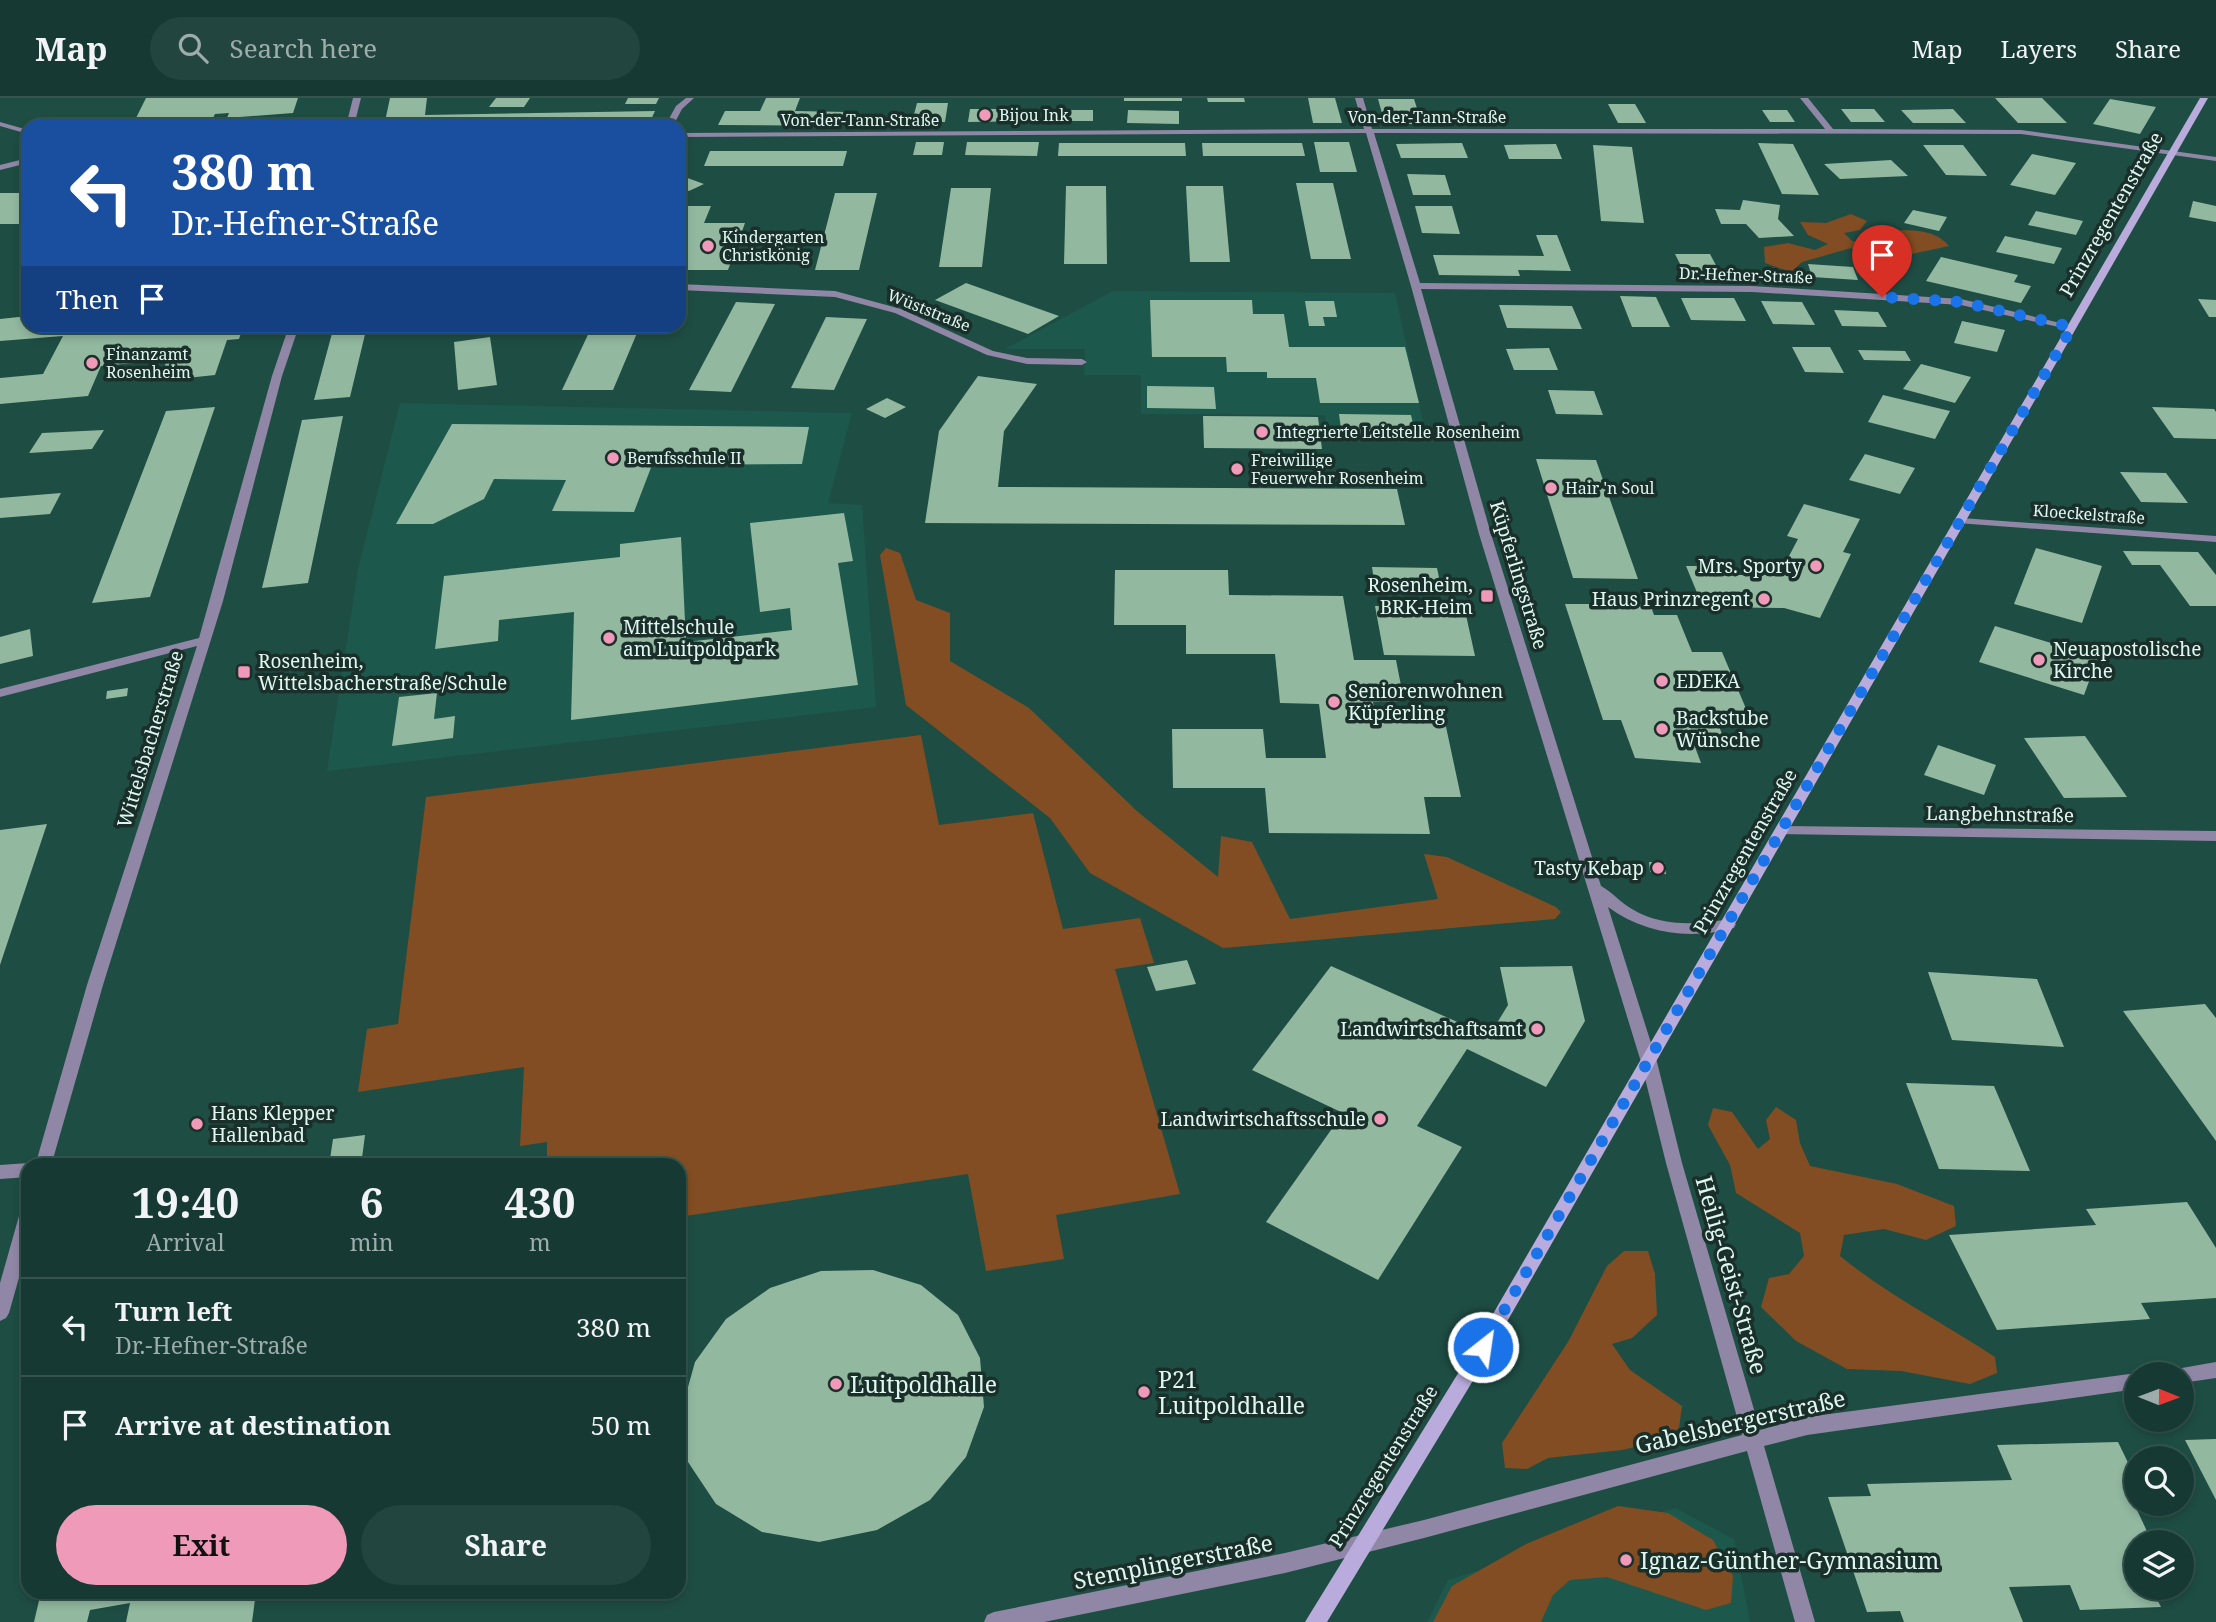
<!DOCTYPE html>
<html lang="en">
<head>
<meta charset="utf-8">
<style>
	body { margin:0; font-family:"Noto Serif",serif; background:#23453f; color:#f1f3f6; height:100vh; display:flex; flex-direction:column; font-size:26px; white-space:nowrap }
	* { box-sizing:border-box; margin:0 }
	p { font-size:23px; color:#9eadac }
	.icon { flex:none; width:38px; height:38px; fill:none; stroke:currentColor; stroke-width:2; stroke-linecap:round; stroke-linejoin:round }
	.map { position:relative; flex:1; overflow:hidden }
	.side { position:absolute; left:21px; top:1060px; width:665px; height:441px; display:flex; flex-direction:column; background:#163a33; border-radius:21px; box-shadow:0 4px 10px #0003,0 0 0 2px #35544e }
	.side>* { flex:none }
	.hud { position:absolute; left:21px; top:21px; width:665px; height:214px; border-radius:21px; box-shadow:0 4px 10px #0003,0 0 0 2px #35544e; background:#1a4fa0; color:#fff; overflow:hidden }
	.needle { width:46px; rotate:91deg }
	.buttons { position:absolute; left:2124px; top:1264px; display:grid; gap:14px }
	.buttons a { display:grid; place-items:center; width:70px; height:70px; border-radius:50%; background:#163a33; box-shadow:0 4px 10px #0003,0 0 0 2px #35544e; font-size:35px }
	.pin { position:absolute; display:grid; place-items:center; width:60px; height:60px; color:#fff; margin:-72px -30px; border-radius:50% 50% 50% 0; rotate:-45deg; box-shadow:0 0 7px #0007 }
	.pin .icon { rotate:45deg }
	.me { position:absolute; width:77px; margin:-38px; rotate:30deg; stroke-linejoin:round; filter:drop-shadow(0 0 5px #0008) }
	.turn { display:flex; align-items:center; gap:24px; height:147px; padding:0 35px; font-size:32px }
	.turn .icon { width:91px; height:91px; stroke-width:2.5 }
	.turn b { display:block; font-size:49px; line-height:60px }
	.then { display:flex; align-items:center; height:66px; padding:0 35px; background:#0003; gap:14px; font-size:26px }
	.eta { display:flex; justify-content:space-evenly; align-items:center; height:119px; text-align:center }
	.eta b { font-size:42px; font-weight:700; line-height:49px }
	.action { display:flex; gap:14px; margin-top:auto; padding:14px 35px }
	.action a { flex:1; height:80px; border-radius:42px; background:#ef9ab8; color:#111; font-size:28px; font-weight:700; line-height:80px; text-align:center }
	.action a+a { background:#23453f; color:#f1f3f6 }
	ul { padding:0; list-style:none }
	li { display:flex; align-items:center; gap:21px; height:98px; padding:0 35px; border-top:2px solid #35544e }
	li div { flex:1 }
	li b { display:block; font-size:26px }
	li em { font-style:normal }
	header { display:flex; align-items:center; gap:42px; box-sizing:border-box; height:98px; padding:0 35px; background:#163a33; border-bottom:2px solid #35544e }
	header strong { font-size:33px }
	nav { display:flex; gap:38px; margin-inline-start:auto; font-size:24px }
	.search { width:490px; height:63px; background:#23453f; display:flex; align-items:center; gap:18px; box-sizing:border-box; padding:0 24px; border-radius:38px; color:#9eadac; font-size:26px }
	.map>svg:first-child { display:block }
	.built { fill:#1d584c }
	.green { fill:#824d22 }
	.building { fill:#92b8a0 }
	.lines { fill:none; stroke-linecap:round; stroke-linejoin:round }
	.street { fill:#8f87a5; fill-rule:evenodd }
	.secondary { fill:#b9acdc; fill-rule:evenodd }
	.route { stroke:#1a73e8; stroke-width:12; stroke-dasharray:0 21.6 }
	.poi-dot { fill:#ef9ab8; stroke:#1b2f2a; stroke-width:2.5 }
	.labels { text-anchor:middle; dominant-baseline:central; stroke-width:7; stroke-linejoin:round; paint-order:stroke }
	.far-poi-label { font-size:16px; fill:#dff7f1; stroke:#1b2f2a; text-anchor:start }
	.far-street-label { font-size:16px; fill:#dff7f1; stroke:#1b2f2a }
	.street-label { font-size:19px; fill:#dff7f1; stroke:#1b2f2a }
	.poi-label { font-size:19px; fill:#dff7f1; stroke:#1b2f2a; text-anchor:start }
	.near-street-label { font-size:23px; fill:#dff7f1; stroke:#1b2f2a }
	.near-poi-label { font-size:23px; fill:#dff7f1; stroke:#1b2f2a; text-anchor:start }
</style>
</head>
<body>
<header>
<strong>Map</strong>
<div class="search"><svg class="icon" aria-label="search" viewBox="0 0 24 24"><circle cx="10" cy="10" r="6"/><path d="M15 15l6 6"/></svg>Search here</div>
<nav><a>Map</a><a>Layers</a><a>Share</a></nav>
</header>
<div class="map">
<svg width="2216" height="1524" viewBox="0 0 2216 1524">
	<rect width="100%" height="100%" fill="#1e4d44"/>
	<path class="built" d="M1113 193 1395 195 1427 342 1329 341 1325 317 1141 316V277H1084L1085 251H1005Z
		M400 305 852 315 828 405 862 407 876 609 327 673 358 471Z
		M1675 1410 1734 1441 1750 1524H1427L1448 1482Z"/>
	<path class="green" d="M1851 116 1867 123 1860 132 1844 135 1852 143 1870 146 1873 138C1894 130 1934 128 1949 148L1912 156 1893 152 1887 161H1868L1851 150 1802 164 1791 174 1765 165 1764 149 1788 145 1815 152 1828 146 1808 137 1800 124 1826 125Z
		M886 450 900 455 916 502 950 515V563L1029 610 1138 714 1218 779 1221 738 1252 744 1290 821 1438 801 1424 756 1447 759 1556 809 1561 814 1555 821 1223 850 1090 775 1050 720 906 607 880 457Z
		M921 637 939 727 1033 715 1063 831 1140 820 1154 865 1115 871 1180 1096 1056 1117 1064 1161 986 1173 968 1076 679 1119V1068L547 1067V1044L520 1048 524 969 358 994 367 931 398 926 426 699Z
		M1776 1009 1796 1022 1800 1045 1810 1068 1897 1086 1954 1108 1956 1128 1926 1142 1884 1131 1844 1137 1840 1158C1888 1197 1943 1225 1995 1259L1997 1275 1970 1286 1901 1273 1847 1271 1796 1243 1761 1209 1769 1180 1789 1176 1804 1158 1800 1135 1736 1095 1730 1067 1708 1027 1713 1010 1732 1014 1758 1051 1770 1041 1766 1022Z
		M1624 1153H1648L1655 1176 1657 1217 1632 1240 1612 1246 1630 1272 1682 1308 1679 1330 1661 1343 1622 1352 1548 1360 1527 1371 1505 1370 1502 1345 1568 1244 1607 1168Z
		M1618 1408 1668 1415 1713 1442 1733 1478 1731 1505 1706 1512 1607 1479 1570 1482 1553 1497 1541 1524H1433L1452 1488 1526 1446Z"/>
	<path class="building" d="M146 0H298L293 15 227 20 229 15 215 16 211 24 164 27 168 20 135 22Z
		M390 0H427L425 17 655 13 649 26 384 28Z
		M496 0H530L524 9H489Z
		M628 0H659L656 6H625Z
		M766 0H800L795 13 847 14 843 28 718 27 725 13H760Z
		M1124 0H1182V3H1124Z
		M1207 0H1244L1245 4H1208Z
		M1308 0H1335L1342 25H1313Z
		M1995 0H2042L2067 25H2018Z
		M1378 1H1414L1422 26H1385Z
		M2110 1 2156 9 2140 36 2093 26Z
		M917 5H948L945 24H912Z
		M1608 6H1635L1646 25H1618Z
		M970 11H1032L1031 23 968 24Z
		M1841 11H1874L1885 24H1851Z
		M1953 11 1966 25H1913L1901 12Z
		M1060 12H1093V23H1060Z
		M1128 12 1179 13V26L1127 25Z
		M1762 12H1787L1795 24H1770Z
		M916 44H944L942 57H913Z
		M967 44H1039L1037 58 965 57Z
		M1314 44H1349L1357 74H1320Z
		M1059 45H1185L1186 58H1058Z
		M1202 45H1302L1305 58H1203Z
		M1462 45 1468 60H1401L1396 46Z
		M1758 45 1793 46 1819 97 1782 96Z
		M1556 46 1562 61H1509L1504 47Z
		M1593 47 1632 49 1644 125 1601 123Z
		M1923 47H1963L1987 78 1946 77Z
		M710 53H847L843 68H704Z
		M2032 56 2076 65 2055 97 2010 87Z
		M1891 62 1908 78 1840 81 1824 66Z
		M1407 76 1445 77 1451 97H1413Z
		M682 78 704 86 689 93 679 89V79Z
		M1296 85H1333L1351 161H1311Z
		M1066 88H1106L1107 166H1064Z
		M1186 88H1223L1230 164H1190Z
		M951 90H991L982 169H939Z
		M0 95H28V126H0Z
		M835 95H877L859 172H815Z
		M1743 102 1780 107 1778 121 1794 138 1759 140 1746 126H1721L1715 111 1740 112Z
		M2193 103 2216 108V124L2189 119Z
		M679 108H711L704 125H745L728 172H679Z
		M1415 108H1452L1460 136 1422 135Z
		M1913 112 1947 119 1939 133 1904 125Z
		M2036 113 2083 123 2076 137 2028 127Z
		M1536 137H1557L1571 173 1518 172 1520 178 1439 177 1433 157 1544 158Z
		M2005 138 2062 150 2054 166 1996 154Z
		M1675 156H1710L1719 173 1683 172Z
		M1941 159 2018 177 2014 184 2031 188 2021 205 1926 183Z
		M1808 166 1853 169 1858 182 1812 179Z
		M966 185 1059 218 1028 236 935 202Z
		M1620 198 1656 199 1670 229H1632Z
		M1681 200H1734L1746 223 1691 222Z
		M2198 201 2216 202V219H2209Z
		M1150 202H1252L1253 216H1284L1289 249H1405L1419 305H1320L1316 280H1267V274H1227L1226 259H1152Z
		M1305 203H1334L1337 219H1323L1325 228H1309Z
		M1761 203 1802 204 1815 227 1773 226Z
		M736 204 775 206 731 294 689 292Z
		M1499 207 1572 208 1582 231 1507 230Z
		M1834 212 1878 214 1887 229 1842 228Z
		M28 218V228H118L115 236 181 228 243 229 239 241 227 242 215 277 159 283 167 262 101 268 88 298 0 306V280L43 276 63 238 0 243V221Z
		M826 219 867 221 834 292 791 290Z
		M1962 223 2005 232 1997 254 1954 245Z
		M334 228H367L350 299 314 302Z
		M592 228H640L613 292H562Z
		M490 239 497 287 458 292 454 244Z
		M1792 249H1830L1844 275 1805 274Z
		M1549 250 1558 272H1514L1506 251Z
		M1858 252 1905 253 1911 263 1864 262Z
		M1921 266 1971 279 1955 305 1903 291Z
		M978 278 1037 286 1004 333 998 389 1397 391 1405 427 925 425 939 333Z
		M1147 288 1214 289 1216 311 1147 310Z
		M1548 292 1594 293 1603 317 1556 316Z
		M1883 297 1950 313 1935 341 1868 324Z
		M887 300 906 309 885 320 866 311Z
		M215 309 150 499 92 505 166 313Z
		M2152 309 2214 311 2216 314V341L2174 340Z
		M1339 316 1411 317 1416 338H1342Z
		M343 318 308 485 262 490 302 322Z
		M1203 318 1318 319 1322 351 1204 350Z
		M452 326 809 329 802 366 652 367 634 414 552 413 566 382 494 381 484 401 433 426H396Z
		M104 332 92 351 29 355 42 335Z
		M1865 356 1915 370 1900 396 1849 382Z
		M1536 361 1596 362 1638 481 1573 480Z
		M2120 374 2166 375 2188 405 2141 404Z
		M61 395 50 416 0 420V400Z
		M1804 406 1860 421 1843 454 1851 456 1820 520 1784 510 1703 509 1686 468H1723L1727 477H1779L1798 441 1787 438Z
		M844 415 853 463 838 465 858 587 571 622 574 514 499 522 498 543 435 551 444 478 620 459V446L681 439 686 544 792 532 790 510 760 514 750 425Z
		M2036 450 2102 468 2082 525 2014 506Z
		M2123 453 2198 454 2216 477V508H2190L2160 467H2132Z
		M1372 469 1437 470 1440 484 1374 483Z
		M1115 472H1228L1229 497 1343 498 1354 562H1396L1404 603 1373 604 1376 623 1445 624 1461 699H1424L1430 736 1269 735 1265 690H1173L1172 631H1263L1266 660H1326L1319 606 1280 605 1275 556H1186V527H1114Z
		M1565 506H1650L1654 517H1677L1692 554H1722L1747 613H1713L1724 641H1692L1701 665 1635 660 1621 622H1603Z
		M1375 508H1464L1475 558 1384 557Z
		M1995 528 2098 559 2084 597 1979 564Z
		M30 531 33 558 0 566V539Z
		M128 590 127 598 106 601 107 593Z
		M437 595 434 621 455 618 453 640 392 648 399 599Z
		M2085 638 2127 699 2064 700 2024 640Z
		M1938 647 1996 667 1984 697 1924 677Z
		M47 726 0 867V732Z
		M1649 764 1665 765 1666 776 1650 774Z
		M1187 862 1196 886 1156 893 1147 869Z
		M1331 868 1489 938 1508 907 1500 869 1572 868 1585 923 1546 989 1467 951 1417 1028 1462 1049 1378 1182 1266 1124 1343 1015 1252 972Z
		M1928 874 2037 881 2064 949 1952 942Z
		M2205 906 2216 920V1043L2123 913Z
		M1906 985 1994 988 2030 1073 1939 1071Z
		M365 1037 361 1068H329L333 1041Z
		M2187 1104 2216 1150V1200L2141 1205 2150 1221 1997 1232 1949 1137 2096 1127 2086 1111Z
		M873 1172 921 1187 958 1217 980 1260 984 1309 966 1359 930 1402 877 1432 819 1444 762 1434 716 1406 688 1364 681 1314 695 1264 726 1221 770 1190 821 1173Z
		M2216 1341V1402L2185 1342Z
		M2118 1344 2137 1383V1397H2130L2152 1444H2137V1489H2151L2161 1509 2080 1512 2070 1487 2009 1489 2023 1524H1904L1900 1513 1867 1514 1828 1399 1871 1398 1867 1386 2012 1382 1997 1347Z
		M41 1494H256L252 1524H126L130 1505 90 1512 87 1524H34Z"/>
	<g class="lines">
		<path class="street" d="M353 0H361L354 28H346Z
			M686 0H694L682 11 673 28H665L676 8Z
			M1355 0H1363L1372 31H1825L1800 0H1808L1833 31 2021 32 2216 59V63L2021 36 1374 35 1420 185 1752 188 1961 201 2077 229 2072 232 1961 207 1752 194 1421 191 1491 436 1601 788C1612 794 1621 805 1632 811 1662 829 1696 827 1729 821L1736 826 1734 830C1690 842 1645 836 1608 809L1657 964 1682 1065 1760 1332 1807 1319 2137 1275 2140 1276H2137V1291L1807 1337 1764 1348 1815 1524H1795L1747 1353 1424 1440 1285 1475 1044 1524H984L987 1517 994 1514 1285 1455 1424 1422 1742 1337 1666 1065 1641 964 1479 436 1411 188 1366 35 679 39V35L1364 31Z
			M0 24 28 32V36L0 28Z
			M28 60V65L0 72V67Z
			M679 186 835 193 901 211 993 253 1027 260 1082 261 1087 264 1082 267 1027 266 987 257 895 215 835 199 679 192Z
			M289 228H299L282 278 223 503 103 887 51 1068H35L87 887 197 548 0 599V591L199 540 272 278Z
			M1961 420 2216 438V444L1957 425V421Z
			M1783 728 2216 733V743L1778 736 1776 733Z
			M28 1065 34 1068H28V1079L0 1081V1067Z
			M28 1111V1148L9 1215 6 1220 0 1223V1185L19 1118 22 1113Z
			M2216 1264V1280L2182 1285V1276H2173L2176 1271Z"/>
		<path class="secondary" d="M2200 0H2208L1477 1276 1327 1524H1305L1465 1264Z"/>
	</g>
	<g class="lines">
		<path class="route" d="M1483 1249 2072 229 1961 204 1882 199"/>
	</g>
	<g class="poi-dot">
		<circle cx="985" cy="17" r="7"/>
		<circle cx="708" cy="148" r="7"/>
		<circle cx="92" cy="265" r="7"/>
		<circle cx="1262" cy="334" r="7"/>
		<circle cx="613" cy="360" r="7"/>
		<circle cx="1237" cy="371" r="7"/>
		<circle cx="1551" cy="390" r="7"/>
		<circle cx="1816" cy="468" r="7"/>
		<rect x="1480" y="491" width="14" height="14" rx="3.5"/>
		<circle cx="1764" cy="501" r="7"/>
		<circle cx="609" cy="540" r="7"/>
		<circle cx="2039" cy="562" r="7"/>
		<rect x="237" y="567" width="14" height="14" rx="3.5"/>
		<circle cx="1662" cy="583" r="7"/>
		<circle cx="1334" cy="604" r="7"/>
		<circle cx="1662" cy="631" r="7"/>
		<circle cx="1658" cy="770" r="7"/>
		<circle cx="1537" cy="931" r="7"/>
		<circle cx="1380" cy="1021" r="7"/>
		<circle cx="197" cy="1026" r="7"/>
		<circle cx="836" cy="1286" r="7"/>
		<circle cx="1144" cy="1294" r="7"/>
		<circle cx="1626" cy="1462" r="7"/>
	</g>
	<g class="labels">
		<g class="far-poi-label">
			<text x="999" y="17">Bijou Ink</text>
			<text x="722" y="139">Kindergarten<tspan x="722" dy="18">Christkönig</tspan></text>
			<text x="106" y="256">Finanzamt<tspan x="106" dy="18">Rosenheim</tspan></text>
			<text x="1276" y="334">Integrierte Leitstelle Rosenheim</text>
			<text x="627" y="360">Berufsschule II</text>
			<text x="1251" y="362">Freiwillige<tspan x="1251" dy="18">Feuerwehr Rosenheim</tspan></text>
			<text x="1565" y="390">Hair 'n Soul</text>
		</g>
		<g class="far-street-label">
			<text x="1427" y="19">Von-der-Tann-Straße</text>
			<text x="860" y="22">Von-der-Tann-Straße</text>
			<text transform="translate(1746 177) rotate(2)">Dr.-Hefner-Straße</text>
			<text transform="translate(929 212) rotate(22)">Wüststraße</text>
			<text transform="translate(2089 416) rotate(4)">Kloeckelstraße</text>
		</g>
		<g class="street-label">
			<text transform="translate(2111 116) rotate(-60)">Prinzregentenstraße</text>
			<text transform="translate(1519 477) rotate(73)">Küpferlingstraße</text>
			<text transform="translate(150 641) rotate(-73)">Wittelsbacherstraße</text>
			<text transform="translate(2000 716) rotate(1)">Langbehnstraße</text>
			<text transform="translate(1745 753) rotate(-60)">Prinzregentenstraße</text>
			<text transform="translate(1383 1368) rotate(-58)">Prinzregentenstraße</text>
		</g>
		<g class="poi-label">
			<text x="1802" y="468" text-anchor="end">Mrs. Sporty</text>
			<text x="1473" y="487" text-anchor="end">Rosenheim,<tspan x="1473" dy="22">BRK-Heim</tspan></text>
			<text x="1750" y="501" text-anchor="end">Haus Prinzregent</text>
			<text x="623" y="529">Mittelschule<tspan x="623" dy="22">am Luitpoldpark</tspan></text>
			<text x="2053" y="551">Neuapostolische<tspan x="2053" dy="22">Kirche</tspan></text>
			<text x="258" y="563">Rosenheim,<tspan x="258" dy="22">Wittelsbacherstraße/Schule</tspan></text>
			<text x="1676" y="583">EDEKA</text>
			<text x="1348" y="593">Seniorenwohnen<tspan x="1348" dy="22">Küpferling</tspan></text>
			<text x="1676" y="620">Backstube<tspan x="1676" dy="22">Wünsche</tspan></text>
			<text x="1644" y="770" text-anchor="end">Tasty Kebap</text>
			<text x="1523" y="931" text-anchor="end">Landwirtschaftsamt</text>
			<text x="211" y="1015">Hans Klepper<tspan x="211" dy="22">Hallenbad</tspan></text>
			<text x="1366" y="1021" text-anchor="end">Landwirtschaftsschule</text>
		</g>
		<g class="near-street-label">
			<text transform="translate(1732 1177) rotate(74)">Heilig-Geist-Straße</text>
			<text transform="translate(1740 1323) rotate(-13)">Gabelsbergerstraße</text>
			<text transform="translate(1173 1463) rotate(-11)">Stemplingerstraße</text>
		</g>
		<g class="near-poi-label">
			<text x="1158" y="1281">P21<tspan x="1158" dy="26">Luitpoldhalle</tspan></text>
			<text x="850" y="1286">Luitpoldhalle</text>
			<text x="1640" y="1462">Ignaz-Günther-Gymnasium</text>
		</g>
	</g>
</svg>
<div class="buttons">
<a><svg class="needle" viewBox="-14 -14 28 28"><path d="M0-13l5 13h-10z" fill="#e53935"/><path d="M0 13l5-13h-10z" fill="#9eadac"/></svg></a>
<a><svg class="icon" aria-label="search" viewBox="0 0 24 24"><circle cx="10" cy="10" r="6"/><path d="M15 15l6 6"/></svg></a>
<a><svg class="icon" aria-label="layers" viewBox="0 0 24 24"><path d="M12 4l9 5-9 5-9-5zM3 14l9 5 9-5"/></svg></a>
</div>
<div class="pin" style="left:1882px;top:199px;background:#d93025"><svg class="icon" aria-label="arrive" viewBox="0 0 24 24"><path d="M6 21V4h12l-3 4 3 4H6"/></svg></div>
<svg class="me" style="left:1483px;top:1249px" viewBox="-20 -20 40 40"><circle r="17" fill="#1a73e8" stroke="#fff" stroke-width="3"/><path d="M0-11L8 9 0 5-8 9z" fill="#fff"/></svg>
<div class="hud">
<div class="turn"><svg class="icon" aria-label="left" viewBox="0 0 24 24"><path d="M17 20v-9H6M10 6l-5 5 5 5"/></svg><div><b>380 m</b>Dr.-Hefner-Straße</div></div>
<div class="then">Then<svg class="icon" aria-label="arrive" viewBox="0 0 24 24"><path d="M6 21V4h12l-3 4 3 4H6"/></svg></div>
</div>
<section class="side">
<div class="eta">
<div><b>19:40</b><p>Arrival</p></div>
<div><b>6</b><p>min</p></div>
<div><b>430</b><p>m</p></div>
</div>
<ul>
<li><svg class="icon" aria-label="left" viewBox="0 0 24 24"><path d="M17 20v-9H6M10 6l-5 5 5 5"/></svg><div><b>Turn left</b><p>Dr.-Hefner-Straße</p></div><em>380 m</em></li>
<li><svg class="icon" aria-label="arrive" viewBox="0 0 24 24"><path d="M6 21V4h12l-3 4 3 4H6"/></svg><div><b>Arrive at destination</b></div><em>50 m</em></li>
</ul>
<div class="action"><a>Exit</a><a>Share</a></div>
</section>
</div>
</body>
</html>
